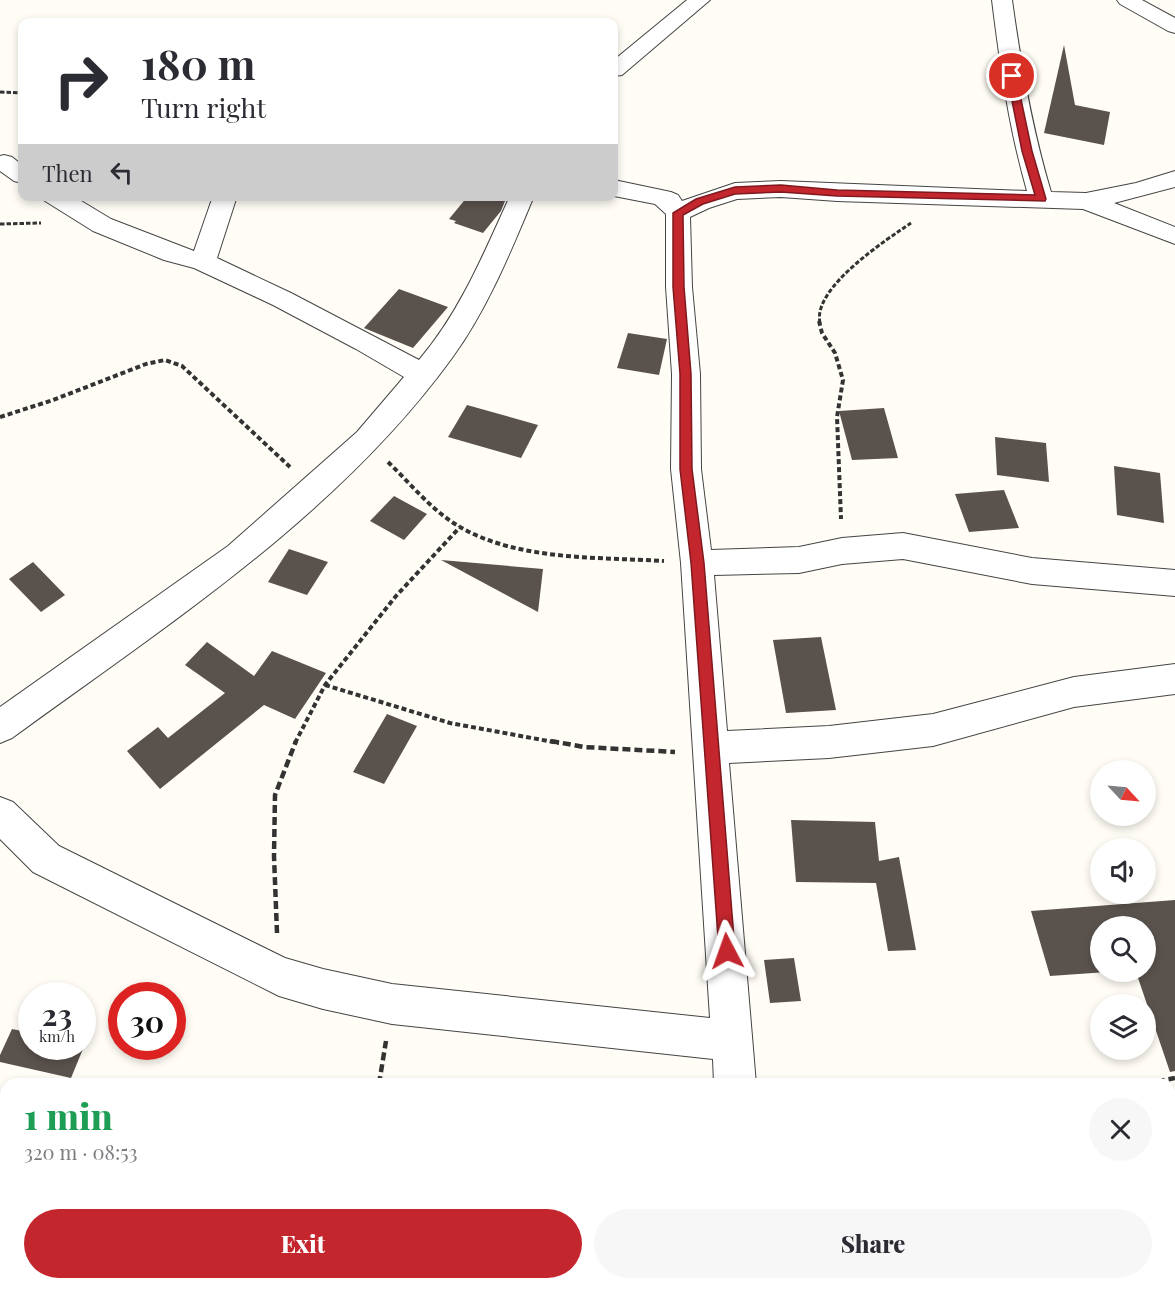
<!DOCTYPE html>
<html lang="en">
<head>
<meta charset="utf-8">
<style>
	body { margin:0; font-family:"Playfair Display",serif; background:#f7f7f7; color:#2b2b33; height:100vh; display:flex; flex-direction:column; font-size:22px; white-space:nowrap }
	* { box-sizing:border-box; margin:0 }
	p { font-size:20px; color:#7c7c81 }
	.icon { flex:none; width:33px; height:33px; fill:none; stroke:currentColor; stroke-width:2; stroke-linecap:round; stroke-linejoin:round }
	.map { position:relative; flex:1; overflow:hidden }
	.drawer { position:absolute; left:0px; top:1078px; width:1176px; height:212px; display:flex; flex-direction:column; background:#fff; border-radius:18px 18px 0 0; box-shadow:0 3px 9px #0003 }
	.drawer>* { flex:none }
	.banner { position:absolute; left:18px; top:18px; width:600px; height:183px; border-radius:12px; box-shadow:0 3px 9px #0003; background:#fff; color:#2b2b33; overflow:hidden }
	.needle { width:39px; rotate:116deg }
	.fabs { position:absolute; left:1090px; top:760px; display:grid; gap:12px }
	.fabs a { display:grid; place-items:center; width:66px; height:66px; border-radius:50%; background:#fff; box-shadow:0 3px 9px #0003; font-size:30px }
	.speed { position:absolute; left:18px; top:982px; display:flex; gap:12px; font-size:30px; font-weight:700; text-align:center }
	.speed>* { display:grid; place-content:center; width:78px; height:78px; border-radius:50%; background:#fff; box-shadow:0 3px 9px #0003; line-height:1 }
	.speed small { font-size:15px; font-weight:400 }
	.speed .limit { border:9px solid #d22; background:#fff; color:#111 }
	.pin { position:absolute; display:grid; place-items:center; width:51px; height:51px; color:#fff; margin:-26px; border:3px solid #fff; border-radius:50%; box-shadow:0 2px 6px #0007 }
	.me { position:absolute; width:66px; margin:-33px; rotate:356deg; stroke-linejoin:round; filter:drop-shadow(0 0 4px #0008) }
	.turn { display:flex; align-items:center; gap:21px; height:126px; padding:0 24px; font-size:27px }
	.turn .icon { width:78px; height:78px; stroke-width:2.5 }
	.turn b { display:block; font-size:42px; line-height:51px }
	.then { display:flex; align-items:center; height:57px; padding:0 24px; background:#0003; gap:12px; font-size:22px }
	.round { display:grid; place-items:center; flex:none; width:63px; height:63px; border-radius:32px; background:#f7f7f7 }
	.overview { display:flex; align-items:center; justify-content:space-between; height:102px; padding:0 24px }
	h1 { font-size:36px; font-weight:800; line-height:45px; color:#1e9e55 }
	.primary-button { display:flex; gap:12px; margin-top:auto; padding:12px 24px }
	.primary-button a { flex:1; height:69px; border-radius:36px; background:#c4262e; color:#fff; font-size:24px; font-weight:800; line-height:69px; text-align:center }
	.primary-button a+a { background:#f7f7f7; color:#2b2b33 }
	.map>svg:first-child { display:block }
	.building { fill:#5a524d }
	.lines { fill:none; stroke-linecap:round; stroke-linejoin:round }
	.street-casing { stroke:#444; stroke-width:2 }
	.path-far2 { stroke:#333; stroke-width:3; stroke-dasharray:4.5 2; stroke-linecap:butt }
	.path-far1 { stroke:#333; stroke-width:4; stroke-dasharray:5 3; stroke-linecap:butt }
	.path { stroke:#333; stroke-width:4.5; stroke-dasharray:8 4; stroke-linecap:butt }
	.street { fill:#fff; fill-rule:evenodd }
	.route { fill:#c4262e; stroke:#7f191e; stroke-width:1.5 }
</style>
</head>
<body>
<div class="map">
<svg width="1175" height="1289" viewBox="0 0 1175 1289">
	<rect width="100%" height="100%" fill="#fffdf5"/>
	<path class="building" d="M1064 45 1075 105 1110 112 1104 145 1044 133Z
		M468 196H507L501 211 483 233 454 223 456 221 449 219Z
		M399 289 448 307 413 348 364 328Z
		M628 333 667 339 659 375 617 368Z
		M467 405 538 425 521 458 448 437Z
		M884 408 898 458 852 460 839 411Z
		M995 437 1046 443 1049 482 997 475Z
		M1114 466 1160 473 1164 523 1117 515Z
		M1004 490 1019 528 969 532 955 494Z
		M394 496 427 514 404 540 370 521Z
		M289 549 328 562 307 595 268 582Z
		M441 560 543 569 538 612Z
		M33 562 65 595 41 612 9 579Z
		M821 637 836 710 786 713 773 640Z
		M207 642 254 676 272 651 326 673 295 719 264 705 160 789 127 751 158 727 168 738 225 693 185 665Z
		M387 714 417 726 384 784 353 772Z
		M791 820 875 822 879 861 899 857 916 950 888 951 876 883 796 882Z
		M1175 900V1071L1170 1072 1136 972H1146V927H1101V972H1107L1050 976 1031 911Z
		M794 958 801 1001 770 1003 764 960Z
		M12 1029 32 1033V1047H82V1044H85L71 1078 0 1062V1055Z"/>
	<g class="lines">
		<defs>
			<path id="street" d="M687 0H710L622 75 614 76V60Z
				M992 0H1012C1021 65 1032 129 1051 192L1086 193 1136 183 1175 171V187L1114 203 1175 227V244L1083 209 837 201 781 197 737 199 709 208 690 217 692 287 700 374 701 469 711 550 799 547 842 538 903 533 1032 558 1175 570V596L1032 584 903 559 842 564 799 573 714 575 727 731 829 726 933 714 1074 677 1175 664V694L1074 707 933 746 829 758 729 763 756 1084H714L713 1059 392 1024 323 1009 279 996 33 872 0 839V797L13 802 59 846 285 958 323 969 392 984 710 1018 681 563 671 469 672 374 666 287V214L655 204 614 196V180L671 192 678 195 682 201 735 183 781 181 1027 191C1009 128 1000 65 992 0Z
				M1117 0H1142L1175 18V33L1168 31 1120 4Z
				M4 155 12 157 22 165V183L14 181 0 171V156Z
				M42 196H73L111 219 194 251 213 196H237L217 258 291 293 419 360C460 312 484 253 510 196H534C511 251 487 310 452 358 337 516 168 624 12 738L0 743V707L228 546 357 432 404 377 356 349 273 305 194 268 164 260 93 231 45 201Z
				M715 1284H761L760 1289H714Z"/>
		</defs>
		<use href="#street" class="street-casing"/>
		<path class="path-far2" d="M0 92 22 93
			M0 224 41 223
			M820 323C812 288 886 240 911 223"/>
		<path class="path-far1" d="M819 321 822 333 835 353 843 380 837 417 841 519
			M0 417 53 400 146 364 165 360 182 366 290 467
			M388 462C411 484 432 511 460 527 519 561 598 557 664 561
			M325 685 450 723 559 743
			M295 743 325 685 396 596 460 527"/>
		<path class="path" d="M551 741 584 747 675 752
			M277 933 274 856 275 795 296 741
			M379 1084 386 1041
			M1145 1084 1175 1078"/>
		<use href="#street" class="street"/>
	</g>
	<path class="route" d="M1012 73 1016 76 1032 151 1046 199 1045 201 837 196 781 192 735 194 703 204 683 215 684 287 691 374 692 469 704 563 735 951 732 957 727 959 721 957 719 951 691 563 680 469V374L673 287V213L696 199 735 187 781 185 837 190 1035 195 1022 151 1007 76Z"/>
</svg>
<div class="fabs">
<a><svg class="needle" viewBox="-14 -14 28 28"><path d="M0-13l5 13h-10z" fill="#e53935"/><path d="M0 13l5-13h-10z" fill="#7c7c81"/></svg></a>
<a><svg class="icon" aria-label="sound" viewBox="0 0 24 24"><path d="M4 9h4l5-4v14l-5-4H4zM17 9q2 3 0 6"/></svg></a>
<a><svg class="icon" aria-label="search" viewBox="0 0 24 24"><circle cx="10" cy="10" r="6"/><path d="M15 15l6 6"/></svg></a>
<a><svg class="icon" aria-label="layers" viewBox="0 0 24 24"><path d="M12 4l9 5-9 5-9-5zM3 14l9 5 9-5"/></svg></a>
</div>
<div class="speed"><div>23<small>km/h</small></div><div class="limit">30</div></div>
<div class="pin" style="left:1012px;top:76px;background:#d93025"><svg class="icon" aria-label="arrive" viewBox="0 0 24 24"><path d="M6 21V4h12l-3 4 3 4H6"/></svg></div>
<svg class="me" style="left:727px;top:951px" viewBox="-20 -20 40 40"><path d="M0-17L14 15 0 8-14 15z" fill="#c4262e" stroke="#fff" stroke-width="4"/></svg>
<div class="banner">
<div class="turn"><svg class="icon" aria-label="right" viewBox="0 0 24 24"><path d="M7 20v-9h11M14 6l5 5-5 5"/></svg><div><b>180 m</b>Turn right</div></div>
<div class="then">Then<svg class="icon" aria-label="left" viewBox="0 0 24 24"><path d="M17 20v-9H6M10 6l-5 5 5 5"/></svg></div>
</div>
<section class="drawer">
<div class="overview"><div><h1>1 min</h1><p>320 m · 08:53</p></div><a class="round"><svg class="icon" aria-label="close" viewBox="0 0 24 24"><path d="M6 6l12 12M18 6L6 18"/></svg></a></div>
<div class="primary-button"><a>Exit</a><a>Share</a></div>
</section>
</div>
</body>
</html>
